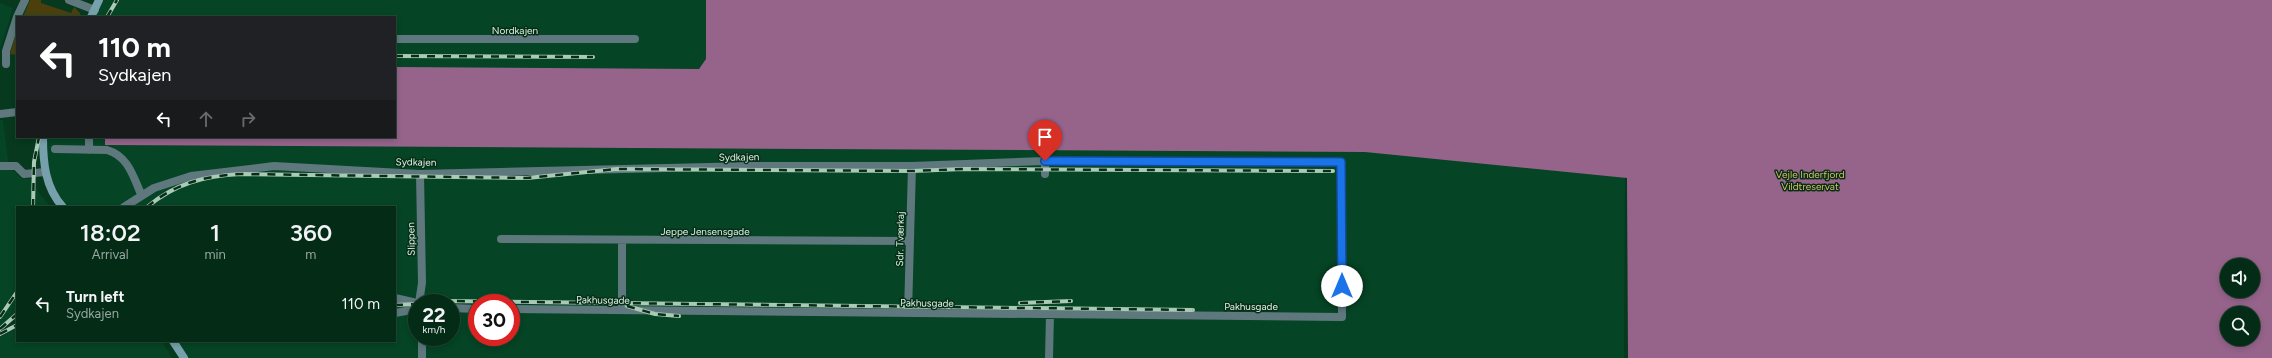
<!DOCTYPE html>
<html lang="en">
<head>
<meta charset="utf-8">
<style>
	body { margin:0; font-family:Figtree,sans-serif; background:#123723; color:#f1f3f6; height:100vh; display:flex; flex-direction:column; font-size:15px; white-space:nowrap }
	* { box-sizing:border-box; margin:0 }
	p { font-size:13px; color:#97a7a1 }
	.icon { flex:none; width:22px; height:22px; fill:none; stroke:currentColor; stroke-width:2; stroke-linecap:round; stroke-linejoin:round }
	.map { position:relative; flex:1; overflow:hidden }
	.panel { position:absolute; left:16px; top:206px; width:380px; height:136px; display:flex; flex-direction:column; background:#042b16; border-radius:0px; box-shadow:0 2px 6px #0003,0 0 0 1px #254735 }
	.panel>* { flex:none }
	.banner { position:absolute; left:16px; top:16px; width:380px; height:122px; border-radius:0px; box-shadow:0 2px 6px #0003,0 0 0 1px #254735; background:#202124; color:#fff; overflow:hidden }
	.tools { position:absolute; left:2220px; top:258px; display:grid; gap:8px }
	.tools a { display:grid; place-items:center; width:40px; height:40px; border-radius:50%; background:#042b16; box-shadow:0 2px 6px #0003,0 0 0 1px #254735; font-size:20px }
	.speed { position:absolute; left:408px; top:294px; display:flex; gap:8px; font-size:20px; font-weight:700; text-align:center }
	.speed>* { display:grid; place-content:center; width:52px; height:52px; border-radius:50%; background:#042b16; box-shadow:0 2px 6px #0003,0 0 0 1px #254735; line-height:1 }
	.speed small { font-size:10px; font-weight:400 }
	.speed .limit { border:6px solid #d22; background:#fff; color:#111 }
	.pin { position:absolute; display:grid; place-items:center; width:34px; height:34px; color:#fff; margin:-41px -17px; border-radius:50% 50% 50% 0; rotate:-45deg; box-shadow:0 0 4px #0007 }
	.pin .icon { rotate:45deg }
	.me { position:absolute; width:44px; margin:-22px; rotate:0deg; stroke-linejoin:round; filter:drop-shadow(0 0 3px #0008) }
	.turn { display:flex; align-items:center; gap:14px; height:84px; padding:0 16px; font-size:18px }
	.turn .icon { width:52px; height:52px; stroke-width:2.5 }
	.turn b { display:block; font-size:28px; line-height:34px }
	.lanes { display:flex; align-items:center; height:38px; padding:0 16px; background:#0003; justify-content:center; gap:20px; direction:ltr }
	.lanes .off { opacity:.35 }
	.eta { display:flex; justify-content:space-evenly; align-items:center; height:68px; text-align:center }
	.eta b { font-size:24px; font-weight:600; line-height:28px }
	ul { padding:0; list-style:none }
	li { display:flex; align-items:center; gap:12px; height:60px; padding:0 16px }
	li div { flex:1 }
	li b { display:block; font-size:15px }
	li em { font-style:normal }
	.map>svg:first-child { display:block }
	.built { fill:#054425; fill-rule:evenodd }
	.green { fill:#4b3f0e }
	.water { fill:#96638b; fill-rule:evenodd }
	.lines { fill:none; stroke-linecap:round; stroke-linejoin:round }
	.minor { stroke:#5e787e; stroke-width:8 }
	.tertiary { stroke:#5e787e; stroke-width:8 }
	.secondary { stroke:#76a0ab; stroke-width:8 }
	.rail-casing { stroke:#abcab6; stroke-width:4 }
	.rail { stroke:#082d18; stroke-width:2.5; stroke-dasharray:8; stroke-linecap:butt }
	.route-casing { stroke:#114b97; stroke-width:10 }
	.route { stroke:#1a73e8; stroke-width:7 }
	.labels { text-anchor:middle; dominant-baseline:central; stroke-width:3; stroke-linejoin:round; paint-order:stroke }
	.street-label { font-size:10px; fill:#dbf4e2; stroke:#082d18 }
	.park-label { font-size:10px; fill:#d8bf64; stroke:#082d18 }
</style>
</head>
<body>
<div class="map">
<svg width="2272" height="358" viewBox="0 0 2272 358">
	<rect width="100%" height="100%" fill="#06391e"/>
	<path class="built" d="M98 0H833L1620 101 1625 179 1624 358H179L167 341H395V207H69L51 186 44 137H395V17H90ZM417 303H451V337H417ZM477 303H511V337H477Z
		M0 3 13 8 0 50Z
		M0 120H3L9 167 21 178 32 179 39 193 51 207H17V319L0 326Z
		M17 328V341H162L172 358H0V337Z"/>
	<path class="green" d="M30 0H41V3L71 13 74 7 80 13 81 17H23Z
		M17 29V55L10 54Z"/>
	<path class="water" d="M706 0H2272V358H1628L1627 178 1365 152 105 145V137H395V67L699 69 706 59ZM2227 265H2253V291H2227ZM2227 313H2253V339H2227Z"/>
	<g class="lines">
		<path class="minor" d="M69 0 95 10
			M17 17 25 0
			M395 39H635
			M6 64V51L17 17
			M89 137V150
			M55 149 107 150C128 156 133 176 141 194
			M1045 161V174
			M0 166H16L24 174 45 172
			M124 207 154 188 191 176 274 166 420 174 751 166H912L1045 161 1341 162 1342 317 511 309
			M501 239 910 241
			M622 240V310
			M419 303 422 283 420 174
			M451 308 477 309
			M908 313 912 166
			M422 358V337
			M1049 358 1050 314"/>
		<path class="tertiary" d="M0 114 17 112
			M395 298 417 303
			M395 313 417 309"/>
		<path class="secondary" d="M91 17 99 0
			M43 137C43 162 45 188 63 207
			M173 341 184 358"/>
		<defs>
			<path id="rail" d="M107 17 117 0
				M395 56 593 57
				M33 207 34 162 39 137
				M147 207C176 183 204 176 241 174L527 178 617 169 912 171 964 169 1333 171
				M425 303 447 301 1193 310
				M1020 303 1071 301
				M395 305 417 304
				M627 306 655 314 679 316
				M0 317 17 292
				M0 329 17 314
				M0 334 17 325"/>
		</defs>
		<use href="#rail" class="rail-casing"/>
		<use href="#rail" class="rail"/>
	</g>
	<g class="lines">
		<defs>
			<path id="route" d="M1045 161 1341 162 1342 286"/>
		</defs>
		<use href="#route" class="route-casing"/>
		<use href="#route" class="route"/>
	</g>
	<g class="labels">
		<g class="street-label">
			<text x="515" y="30">Nordkajen</text>
			<text transform="translate(739 157) rotate(-1)">Sydkajen</text>
			<text transform="translate(416 162) rotate(1)">Sydkajen</text>
			<text x="705" y="231">Jeppe Jensensgade</text>
			<text transform="translate(411 239) rotate(-91)">Slippen</text>
			<text transform="translate(900 239) rotate(-89)">Sdr. Tværkaj</text>
			<text transform="translate(603 300) rotate(1)">Pakhusgade</text>
			<text transform="translate(927 303) rotate(1)">Pakhusgade</text>
			<text x="1251" y="306">Pakhusgade</text>
		</g>
		<g class="park-label">
			<text x="1810" y="174">Vejle Inderfjord<tspan x="1810" dy="12">Vildtreservat</tspan></text>
		</g>
	</g>
</svg>
<div class="tools">
<a><svg class="icon" aria-label="sound" viewBox="0 0 24 24"><path d="M4 9h4l5-4v14l-5-4H4zM17 9q2 3 0 6"/></svg></a>
<a><svg class="icon" aria-label="search" viewBox="0 0 24 24"><circle cx="10" cy="10" r="6"/><path d="M15 15l6 6"/></svg></a>
</div>
<div class="speed"><div>22<small>km/h</small></div><div class="limit">30</div></div>
<div class="pin" style="left:1045px;top:161px;background:#d93025"><svg class="icon" aria-label="arrive" viewBox="0 0 24 24"><path d="M6 21V4h12l-3 4 3 4H6"/></svg></div>
<svg class="me" style="left:1342px;top:286px" viewBox="-20 -20 40 40"><circle r="19" fill="#fff"/><path d="M0-13L10 11 0 6-10 11z" fill="#1a73e8"/></svg>
<div class="banner">
<div class="turn"><svg class="icon" aria-label="left" viewBox="0 0 24 24"><path d="M17 20v-9H6M10 6l-5 5 5 5"/></svg><div><b>110 m</b>Sydkajen</div></div>
<div class="lanes"><svg class="icon" aria-label="left" viewBox="0 0 24 24"><path d="M17 20v-9H6M10 6l-5 5 5 5"/></svg><svg class="icon off" aria-label="ahead" viewBox="0 0 24 24"><path d="M12 20V5M6 11l6-6 6 6"/></svg><svg class="icon off" aria-label="right" viewBox="0 0 24 24"><path d="M7 20v-9h11M14 6l5 5-5 5"/></svg></div>
</div>
<section class="panel">
<div class="eta">
<div><b>18:02</b><p>Arrival</p></div>
<div><b>1</b><p>min</p></div>
<div><b>360</b><p>m</p></div>
</div>
<ul>
<li><svg class="icon" aria-label="left" viewBox="0 0 24 24"><path d="M17 20v-9H6M10 6l-5 5 5 5"/></svg><div><b>Turn left</b><p>Sydkajen</p></div><em>110 m</em></li>
</ul>
</section>
</div>
</body>
</html>
